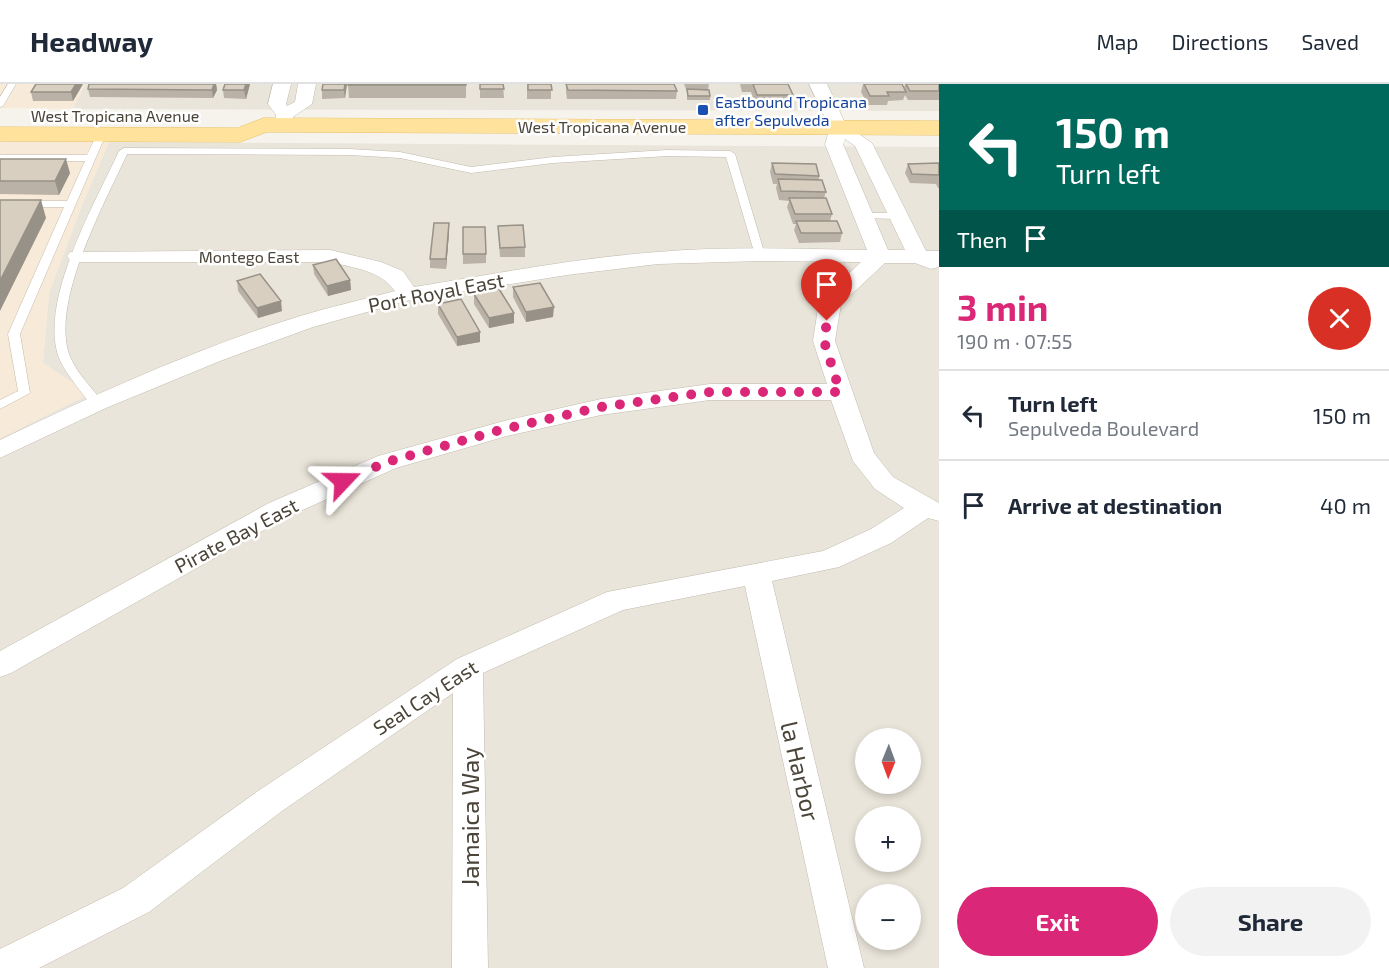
<!DOCTYPE html>
<html lang="en">
<head>
<meta charset="utf-8">
<style>
	body { margin:0; font-family:"Exo 2",sans-serif; background:#f2f2f3; color:#1f2937; height:100vh; display:flex; flex-direction:column; font-size:22px; white-space:nowrap }
	* { box-sizing:border-box; margin:0 }
	p { font-size:20px; color:#747a83 }
	.icon { flex:none; width:33px; height:33px; fill:none; stroke:currentColor; stroke-width:2; stroke-linecap:round; stroke-linejoin:round }
	.map { position:relative; flex:1; overflow:hidden }
	.sheet { display:flex; flex-direction:column; background:#fff; width:450px }
	.sheet>* { flex:none }
	.banner { background:#00695c; color:#fff; overflow:hidden }
	.needle { width:39px; rotate:181deg }
	.buttons { position:absolute; left:855px; top:644px; display:grid; gap:12px }
	.buttons a { display:grid; place-items:center; width:66px; height:66px; border-radius:50%; background:#fff; box-shadow:0 3px 9px #0003; font-size:30px }
	.pin { position:absolute; display:grid; place-items:center; width:51px; height:51px; color:#fff; margin:-62px -26px; border-radius:50% 50% 50% 0; rotate:-45deg; box-shadow:0 0 6px #0007 }
	.pin .icon { rotate:45deg }
	.me { position:absolute; width:66px; margin:-33px; rotate:67deg; stroke-linejoin:round; filter:drop-shadow(0 0 4px #0008) }
	.turn { display:flex; align-items:center; gap:21px; height:126px; padding:0 18px; font-size:27px }
	.turn .icon { width:78px; height:78px; stroke-width:2.5 }
	.turn b { display:block; font-size:42px; line-height:51px }
	.then { display:flex; align-items:center; height:57px; padding:0 18px; background:#0003; gap:12px; font-size:22px }
	.round { display:grid; place-items:center; flex:none; width:63px; height:63px; border-radius:32px; background:#f2f2f3 }
	.head { display:flex; align-items:center; justify-content:space-between; height:102px; padding:0 18px }
	h1 { font-size:36px; font-weight:700; line-height:45px; color:#db2777 }
	.cta { display:flex; gap:12px; margin-top:auto; padding:12px 18px }
	.cta a { flex:1; height:69px; border-radius:36px; background:#db2777; color:#fff; font-size:24px; font-weight:700; line-height:69px; text-align:center }
	.cta a+a { background:#f2f2f3; color:#1f2937 }
	ul { padding:0; list-style:none }
	li { display:flex; align-items:center; gap:18px; height:90px; padding:0 18px; border-top:2px solid #e0e1e3 }
	li div { flex:1 }
	li b { display:block; font-size:22px }
	li em { font-style:normal }
	header { display:flex; align-items:center; gap:36px; box-sizing:border-box; height:84px; padding:0 30px; background:#fff; border-bottom:2px solid #e0e1e3 }
	header strong { font-size:28px }
	nav { display:flex; gap:33px; margin-inline-start:auto; font-size:21px }
	main { display:flex; flex:1; min-height:0 }
	.map>svg:first-child { display:block }
	.residential { fill:#eae5da; fill-rule:evenodd }
	.commercial { fill:#f7ead8 }
	.lines { fill:none; stroke-linecap:round; stroke-linejoin:round }
	.service-casing { stroke:#c2bbae; stroke-width:1 }
	.minor-casing { stroke:#c2bbae; stroke-width:1 }
	.primary-casing { stroke:#e6c16a; stroke-width:1 }
	.service { fill:#fff; fill-rule:evenodd }
	.minor { fill:#fff; fill-rule:evenodd }
	.primary { fill:#ffe39c; fill-rule:evenodd }
	.wall { fill:#bab2a6 }
	.shaded-wall { fill:#979187 }
	.building { fill:#d8cfc1; stroke:#979187; stroke-width:1.5 }
	.route { stroke:#db2777; stroke-width:10; stroke-dasharray:0 18 }
	.transit-dot { fill:#1a4fb4; stroke:#fff; stroke-width:2 }
	.labels { text-anchor:middle; dominant-baseline:central; stroke-width:5; stroke-linejoin:round; paint-order:stroke }
	.far-transit-label { font-size:16px; fill:#164399; stroke:#fff; text-anchor:start }
	.far-street-label { font-size:16px; fill:#4b4439; stroke:#fff }
	.street-label { font-size:20px; fill:#4b4439; stroke:#fff }
	.near-street-label { font-size:24px; fill:#4b4439; stroke:#fff }
</style>
</head>
<body>
<header>
<strong>Headway</strong>
<nav><a>Map</a><a>Directions</a><a>Saved</a></nav>
</header>
<main>
<div class="map">
<svg width="939" height="884" viewBox="0 0 939 884">
	<rect width="100%" height="100%" fill="#f6f3ec"/>
	<path class="residential" d="M85 0H939V27L73 25Z
		M109 58 939 63V884H0V354L89 310 43 279 49 209 82 121ZM866 654H910V699H866ZM866 732H910V777H866ZM866 810H910V855H866Z"/>
	<path class="commercial" d="M0 0H85L73 25 0 24Z
		M0 57 109 58 82 121 49 209 43 279 89 310 0 354Z"/>
	<g class="lines">
		<defs>
			<path id="service" d="M8 0H16L3 22 0 23V13Z
				M98 48 106 50 20 250 30 309 0 325V316L18 307 8 250 64 123H0V117H67L85 77H0V71H87Z
				M124 64 350 65 400 68 471 83 553 73 667 66 730 67 735 70 765 171 760 174 755 171 726 73 667 72 553 79 471 89 400 74 350 71 127 70C105 119 51 216 69 270 76 289 92 303 103 319L97 323C88 320 81 307 75 300 67 289 58 277 56 263 45 206 95 119 119 67Z
				M865 129H898L903 132 898 135 861 134V130Z"/>
			<path id="minor" d="M273 0H291L286 20 287 22 295 18 298 0H316L312 20 293 33 289 45H277L274 41 276 31 268 20Z
				M809 0H827L846 41 872 59 926 167H939V183L931 185 915 179H885L841 220 835 257 874 369 893 393 939 419V437L928 434 891 459 839 483 772 497 864 884H828L745 502 623 526 483 589 488 884H452L453 609 282 727 149 828 39 884H0V865L123 804 258 707 457 575 607 508 823 467 871 445 904 424 875 405 853 377 831 316H710L601 331 507 352 396 384 287 433 11 589 0 593V567L269 419 378 372 504 337 601 315 710 300H827L813 257 819 218 861 178 760 177 658 180 567 191 410 216 313 243 220 277 106 324 0 374V356C96 310 195 265 297 233 329 223 362 216 395 207 380 186 354 184 330 178H77L70 176 67 172 70 168 330 166 381 178 403 187 414 203C495 190 576 174 657 168 727 162 798 165 867 166L825 60 830 44ZM845 55 855 62 905 166H888L843 60Z"/>
			<path id="primary" d="M264 34 939 37V51L267 48 240 58 0 57V43L237 44Z"/>
		</defs>
		<use href="#service" class="service-casing"/>
		<use href="#minor" class="minor-casing"/>
		<use href="#primary" class="primary-casing"/>
		<use href="#service" class="service"/>
		<use href="#minor" class="minor"/>
		<use href="#primary" class="primary"/>
	</g>
	<path class="wall" d="M83 0 73 17H33L31 8Z
		M89 0H216L217 6 213 14 90 13 88 5Z
		M225 0H250L246 15 224 14 223 6Z
		M323 0H347L345 14 322 15V6Z
		M348 0H466V14H349Z
		M480 0H503L504 14H480Z
		M527 0H551V15H527Z
		M566 0 677 7 676 15H567L566 8Z
		M684 0H709L708 6 710 12V16H687V8Z
		M740 0H788L793 11 791 20 755 19 751 8H742Z
		M863 0H902L904 4 905 0H939V16H908L905 11 903 16 888 17 887 21H868L861 8Z
		M0 75 70 89 59 111 0 110Z
		M772 79 819 92V96L826 108 824 114 832 130 830 137 842 149 840 158 799 159 794 146 796 140H793L787 123 789 117 779 116 776 104 777 100H773L770 88Z
		M939 79V104H938L936 100 910 99 905 89 908 80Z
		M449 139V149L446 185 430 184V175Z
		M498 142 525 163V173H500Z
		M463 143 486 170V179L463 180Z
		M313 181 350 196 351 206 328 212 314 190Z
		M237 197 282 227 258 234 238 207Z
		M513 203 553 233 526 238 513 213Z
		M474 210 514 239 489 244 474 220Z
		M438 220 480 258 457 262 438 230Z"/>
	<path class="shaded-wall" d="M76 0H83L73 17 71 8Z
		M214 0H216L217 6 213 14 212 6Z
		M246 0H250L246 15 244 6Z
		M345 0H347L345 14 344 6Z
		M66 75 70 89 59 111 55 97Z
		M41 116 46 134 0 227V197Z
		M449 139V149L446 185V175Z
		M350 196 351 206 328 212 327 202Z
		M281 217 282 227 258 234 257 224Z
		M554 223 553 233 526 238V228Z
		M514 229V239L489 244V234Z
		M480 248V258L457 262V253Z"/>
	<path class="building" d="M36 0H76L71 8H31Z
		M89 0H214L212 6 88 5Z
		M225 0H246L244 6H223Z
		M323 0H345L344 6H322Z
		M348 0H466V1H348Z
		M480 0H503L504 5H480Z
		M528 0H551L552 6H528Z
		M566 0H674L677 7 568 6Z
		M753 0H788L793 11H757Z
		M864 0H902L906 8H887L889 12H870Z
		M906 0H939V7H910Z
		M687 5 709 6 710 12H688Z
		M0 75H66L55 97H0Z
		M772 79 816 80 819 92 775 90Z
		M939 79V91L912 90 908 80Z
		M778 95 822 96 826 108 781 107Z
		M789 114H826L832 130H795Z
		M0 116H41L0 197Z
		M796 137H837L842 149H801Z
		M434 139H449L446 175H430Z
		M523 141 525 163 500 164 498 142Z
		M463 143H485L486 170H463Z
		M336 175 350 196 327 202 313 181Z
		M260 190 281 217 257 224 237 197Z
		M540 199 554 223 526 228 513 203Z
		M499 205 514 229 489 234 474 210Z
		M461 215 480 248 457 253 438 220Z"/>
	<g class="lines">
		<path class="route" d="M343 397 387 378 504 345 601 323 710 308H840L824 257 827 237"/>
	</g>
	<rect class="transit-dot" x="697" y="20" width="12" height="12" rx="3"/>
	<g class="labels">
		<g class="far-transit-label">
			<text x="715" y="17">Eastbound Tropicana<tspan x="715" dy="18">after Sepulveda</tspan></text>
		</g>
		<g class="far-street-label">
			<text x="115" y="31">West Tropicana Avenue</text>
			<text x="602" y="42">West Tropicana Avenue</text>
			<text x="249" y="172">Montego East</text>
		</g>
		<g class="street-label">
			<text transform="translate(436 208) rotate(-11)">Port Royal East</text>
			<text transform="translate(236 451) rotate(-28)">Pirate Bay East</text>
			<text transform="translate(425 613) rotate(-33)">Seal Cay East</text>
		</g>
		<g class="near-street-label">
			<text transform="translate(801 687) rotate(77)">la Harbor</text>
			<text transform="translate(469 733) rotate(-90)">Jamaica Way</text>
		</g>
	</g>
</svg>
<div class="buttons">
<a><svg class="needle" viewBox="-14 -14 28 28"><path d="M0-13l5 13h-10z" fill="#e53935"/><path d="M0 13l5-13h-10z" fill="#747a83"/></svg></a>
<a>+</a>
<a>−</a>
</div>
<div class="pin" style="left:827px;top:237px;background:#d93025"><svg class="icon" aria-label="arrive" viewBox="0 0 24 24"><path d="M6 21V4h12l-3 4 3 4H6"/></svg></div>
<svg class="me" style="left:343px;top:397px" viewBox="-20 -20 40 40"><path d="M0-17L14 15 0 8-14 15z" fill="#db2777" stroke="#fff" stroke-width="4"/></svg>
</div>
<section class="sheet">
<div class="banner">
<div class="turn"><svg class="icon" aria-label="left" viewBox="0 0 24 24"><path d="M17 20v-9H6M10 6l-5 5 5 5"/></svg><div><b>150 m</b>Turn left</div></div>
<div class="then">Then<svg class="icon" aria-label="arrive" viewBox="0 0 24 24"><path d="M6 21V4h12l-3 4 3 4H6"/></svg></div>
</div>
<div class="head"><div><h1>3 min</h1><p>190 m · 07:55</p></div><a class="round" style="background:#d93025;color:#fff"><svg class="icon" aria-label="close" viewBox="0 0 24 24"><path d="M6 6l12 12M18 6L6 18"/></svg></a></div>
<ul>
<li><svg class="icon" aria-label="left" viewBox="0 0 24 24"><path d="M17 20v-9H6M10 6l-5 5 5 5"/></svg><div><b>Turn left</b><p>Sepulveda Boulevard</p></div><em>150 m</em></li>
<li><svg class="icon" aria-label="arrive" viewBox="0 0 24 24"><path d="M6 21V4h12l-3 4 3 4H6"/></svg><div><b>Arrive at destination</b></div><em>40 m</em></li>
</ul>
<div class="cta"><a>Exit</a><a>Share</a></div>
</section>
</main>
</body>
</html>
